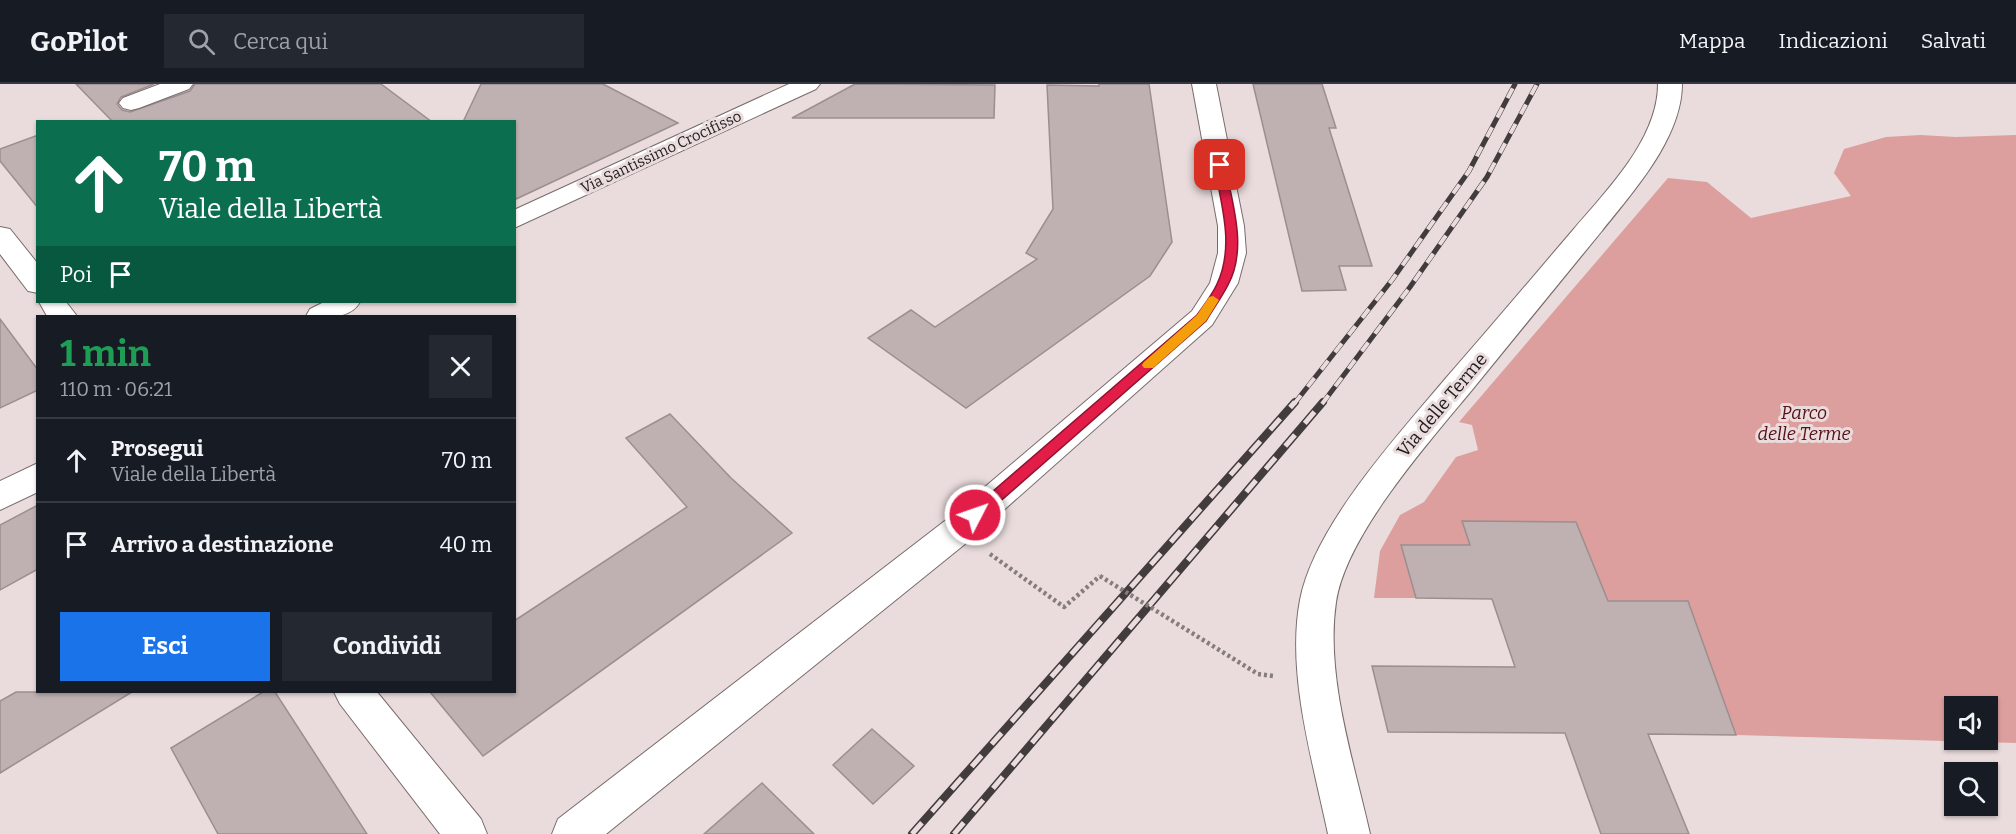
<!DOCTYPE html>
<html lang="it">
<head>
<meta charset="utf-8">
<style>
	body { margin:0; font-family:Bitter,serif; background:#242831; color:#f1f3f6; height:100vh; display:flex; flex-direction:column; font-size:22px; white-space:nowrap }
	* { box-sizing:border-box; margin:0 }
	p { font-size:20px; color:#9ea1a6 }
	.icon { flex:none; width:33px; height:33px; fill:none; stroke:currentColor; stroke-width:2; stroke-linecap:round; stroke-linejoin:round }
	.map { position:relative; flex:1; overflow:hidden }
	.side { position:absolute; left:36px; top:231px; width:480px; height:378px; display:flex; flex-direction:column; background:#171b24; border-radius:0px; box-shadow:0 2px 4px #0004 }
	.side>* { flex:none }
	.hud { position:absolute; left:36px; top:36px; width:480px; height:183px; border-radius:0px; box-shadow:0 2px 4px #0004; background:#0b6e4f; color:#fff; overflow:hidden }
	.fabs { position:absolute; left:1944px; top:612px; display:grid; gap:12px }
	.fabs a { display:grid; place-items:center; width:54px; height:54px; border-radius:0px; background:#171b24; box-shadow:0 2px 4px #0004; font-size:30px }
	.pin { position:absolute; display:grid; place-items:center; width:51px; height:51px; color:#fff; margin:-26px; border-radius:12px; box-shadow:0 3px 9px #0006 }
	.me { position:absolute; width:66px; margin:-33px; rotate:49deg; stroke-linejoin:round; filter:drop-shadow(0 0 4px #0008) }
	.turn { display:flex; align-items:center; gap:21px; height:126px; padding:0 24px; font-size:27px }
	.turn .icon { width:78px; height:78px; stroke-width:2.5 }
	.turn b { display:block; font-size:42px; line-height:51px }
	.then { display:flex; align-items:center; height:57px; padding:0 24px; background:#0003; gap:12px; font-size:22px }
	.round { display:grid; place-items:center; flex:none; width:63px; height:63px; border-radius:0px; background:#242831 }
	.summary { display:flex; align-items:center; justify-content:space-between; height:102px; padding:0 24px }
	h1 { font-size:36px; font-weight:700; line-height:45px; color:#1e9e55 }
	.cta { display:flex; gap:12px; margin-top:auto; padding:12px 24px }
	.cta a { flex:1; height:69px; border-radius:0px; background:#1a73e8; color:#fff; font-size:24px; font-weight:700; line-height:69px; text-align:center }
	.cta a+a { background:#242831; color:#f1f3f6 }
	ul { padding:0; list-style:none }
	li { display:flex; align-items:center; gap:18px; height:84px; padding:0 24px; border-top:2px solid #363941 }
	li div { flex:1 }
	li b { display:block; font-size:22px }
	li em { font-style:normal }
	header { display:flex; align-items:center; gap:36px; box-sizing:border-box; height:84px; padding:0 30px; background:#171b24; border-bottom:2px solid #363941 }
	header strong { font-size:28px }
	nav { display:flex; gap:33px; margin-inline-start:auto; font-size:21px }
	.search { width:420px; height:54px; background:#242831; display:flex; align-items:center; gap:15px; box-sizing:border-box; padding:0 21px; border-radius:0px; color:#9ea1a6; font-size:22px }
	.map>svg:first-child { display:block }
	.green { fill:#dc9f9e; fill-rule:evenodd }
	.building { fill:#bfb1b1; stroke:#9b8e8e; stroke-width:1.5 }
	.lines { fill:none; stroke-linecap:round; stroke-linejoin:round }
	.minor-casing { stroke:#786c6b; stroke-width:2 }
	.path { stroke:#857c7c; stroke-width:4.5; stroke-dasharray:3 3; stroke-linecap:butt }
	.minor { fill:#fff; fill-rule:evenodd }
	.rail-far1-casing { stroke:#433c3c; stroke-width:5 }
	.rail-casing { stroke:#433c3c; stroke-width:8 }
	.rail-far1 { stroke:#eadcdc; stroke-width:4; stroke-dasharray:11; stroke-linecap:butt }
	.rail { stroke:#eadcdc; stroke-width:5; stroke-dasharray:15; stroke-linecap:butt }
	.path-bridge { stroke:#857c7c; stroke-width:4.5; stroke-dasharray:3 3; stroke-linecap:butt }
	.route { fill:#e11d48; stroke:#92132f; stroke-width:1.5 }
	.slow { fill:#f59e0b }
	.labels { text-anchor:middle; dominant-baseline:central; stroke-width:6; stroke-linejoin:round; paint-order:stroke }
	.far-street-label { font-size:15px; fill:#201b1b; stroke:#eadcdc }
	.street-label { font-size:18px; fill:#201b1b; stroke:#eadcdc }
	.park-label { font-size:18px; font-style:italic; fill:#550f17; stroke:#eadcdc }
</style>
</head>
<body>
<header>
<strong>GoPilot</strong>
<div class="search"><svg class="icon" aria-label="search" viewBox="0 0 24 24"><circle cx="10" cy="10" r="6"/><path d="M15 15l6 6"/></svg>Cerca qui</div>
<nav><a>Mappa</a><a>Indicazioni</a><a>Salvati</a></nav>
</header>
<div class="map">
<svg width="2016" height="750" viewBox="0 0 2016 750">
	<rect width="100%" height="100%" fill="#eadcdc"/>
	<path class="green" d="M1920 51 1956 53 2016 51V659L1736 651 1688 517H1608L1576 438 1462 437 1470 461H1401L1416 514H1374L1380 467 1400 431 1424 418 1456 373 1478 366 1472 341 1459 338 1668 94 1707 98 1751 134 1851 112 1834 89 1844 65 1886 53ZM1954 622H1988V656H1954Z"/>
	<path class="building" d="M76 0H154L121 13 117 20 122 26 130 28 190 7 195 0H381L432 38H113Z
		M481 0H603L678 39 514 116V38H463Z
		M855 0 995 1 994 34H792Z
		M1099 0H1149L1172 158 1150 192 966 324 868 254 911 226 935 243 1037 175 1026 169 1053 125 1047 1 1099 2Z
		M1253 0H1322L1336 44H1329L1372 182H1339L1346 206 1302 207Z
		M38 51V124L0 77V65Z
		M0 235 38 286V306L0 324Z
		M670 330 731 394 792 449 483 672 430 608H514V537L687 423 626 354Z
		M38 421V485L0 506V441Z
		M1462 437 1576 438 1608 517H1688L1736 651 1648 650 1689 750H1601L1565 649 1388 648 1372 582 1515 583 1492 515 1416 514 1401 461H1470Z
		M16 608H132L0 689V617Z
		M263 608H275L367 750H218L171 664Z
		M872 645 914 682 873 720 833 681Z
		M762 699 814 750H704Z"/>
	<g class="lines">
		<defs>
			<path id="minor" d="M160 0H193L189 5 139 24 131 26 123 24 119 19 123 14Z
				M789 0H820L816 5 514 144V126Z
				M1192 0H1216L1244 142 1246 169 1238 199 1212 241 970 456 606 750H552L558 735 946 436 1192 227 1210 199 1218 169V142Z
				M1658 0H1682C1682 54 1633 108 1601 148 1558 200 1515 253 1472 306 1429 358 1346 451 1336 518 1325 592 1354 678 1370 750H1328C1313 678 1286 589 1300 516 1314 442 1398 351 1446 294 1489 245 1531 195 1573 146 1607 106 1658 55 1658 0Z
				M0 143 10 145 38 180V209L28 207 0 170Z
				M38 216 66 218 77 232H47Z
				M324 218H360C349 237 325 232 306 232L310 225Z
				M38 379V408L0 426V397Z
				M334 608H377L481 735 487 750H440L340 620Z"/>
		</defs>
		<use href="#minor" class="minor-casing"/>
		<path class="path" d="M990 470 1064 523 1100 492
			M1258 590 1273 592"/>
		<use href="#minor" class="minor"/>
		<defs>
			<path id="rail-far1" d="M1294 320 1392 196 1469 87 1515 0
				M1322 320 1410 203 1487 93 1537 0"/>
			<path id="rail" d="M912 750 1295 318
				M954 750 1323 318"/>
		</defs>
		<use href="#rail-far1" class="rail-far1-casing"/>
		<use href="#rail" class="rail-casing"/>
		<use href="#rail-far1" class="rail-far1"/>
		<use href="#rail" class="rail"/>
		<path class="path-bridge" d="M1100 492 1258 590"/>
	</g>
	<path class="route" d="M1220 78 1225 81C1232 119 1248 164 1228 201 1222 213 1213 225 1206 237L980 435H970L968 431 970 427 1197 231C1204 221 1212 211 1217 200 1235 162 1221 119 1214 81Z"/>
	<path class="slow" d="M1213 212 1219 216 1206 237 1153 284H1144L1142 281 1144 278 1197 231 1209 213Z"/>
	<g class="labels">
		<g class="far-street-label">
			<text transform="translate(661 68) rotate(-25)">Via Santissimo Crocifisso</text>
		</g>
		<g class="street-label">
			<text transform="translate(1442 321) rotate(-50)">Via delle Terme</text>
		</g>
		<g class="park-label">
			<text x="1804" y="329">Parco<tspan x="1804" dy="21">delle Terme</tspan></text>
		</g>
	</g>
</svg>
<div class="fabs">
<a><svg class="icon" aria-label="sound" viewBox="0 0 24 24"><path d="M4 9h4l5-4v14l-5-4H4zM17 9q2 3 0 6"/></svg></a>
<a><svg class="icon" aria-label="search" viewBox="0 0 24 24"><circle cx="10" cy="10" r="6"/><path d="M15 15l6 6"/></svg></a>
</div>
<div class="pin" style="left:1220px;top:81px;background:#d93025"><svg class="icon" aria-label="arrive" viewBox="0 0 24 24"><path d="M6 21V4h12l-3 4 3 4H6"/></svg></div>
<svg class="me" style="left:975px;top:431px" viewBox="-20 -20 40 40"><circle r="17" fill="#e11d48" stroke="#fff" stroke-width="3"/><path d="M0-11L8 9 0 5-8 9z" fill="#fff"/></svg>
<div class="hud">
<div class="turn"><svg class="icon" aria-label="ahead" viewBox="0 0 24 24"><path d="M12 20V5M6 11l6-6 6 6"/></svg><div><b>70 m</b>Viale della Libertà</div></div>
<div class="then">Poi<svg class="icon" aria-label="arrive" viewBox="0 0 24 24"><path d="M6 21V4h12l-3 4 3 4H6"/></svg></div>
</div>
<section class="side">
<div class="summary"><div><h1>1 min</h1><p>110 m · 06:21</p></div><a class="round"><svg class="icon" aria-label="close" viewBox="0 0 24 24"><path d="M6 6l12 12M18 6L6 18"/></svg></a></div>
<ul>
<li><svg class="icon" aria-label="ahead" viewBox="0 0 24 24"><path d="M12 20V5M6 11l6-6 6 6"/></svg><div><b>Prosegui</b><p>Viale della Libertà</p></div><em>70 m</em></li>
<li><svg class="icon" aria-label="arrive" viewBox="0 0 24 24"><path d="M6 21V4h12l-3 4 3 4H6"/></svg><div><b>Arrivo a destinazione</b></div><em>40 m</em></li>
</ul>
<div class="cta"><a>Esci</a><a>Condividi</a></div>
</section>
</div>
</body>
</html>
